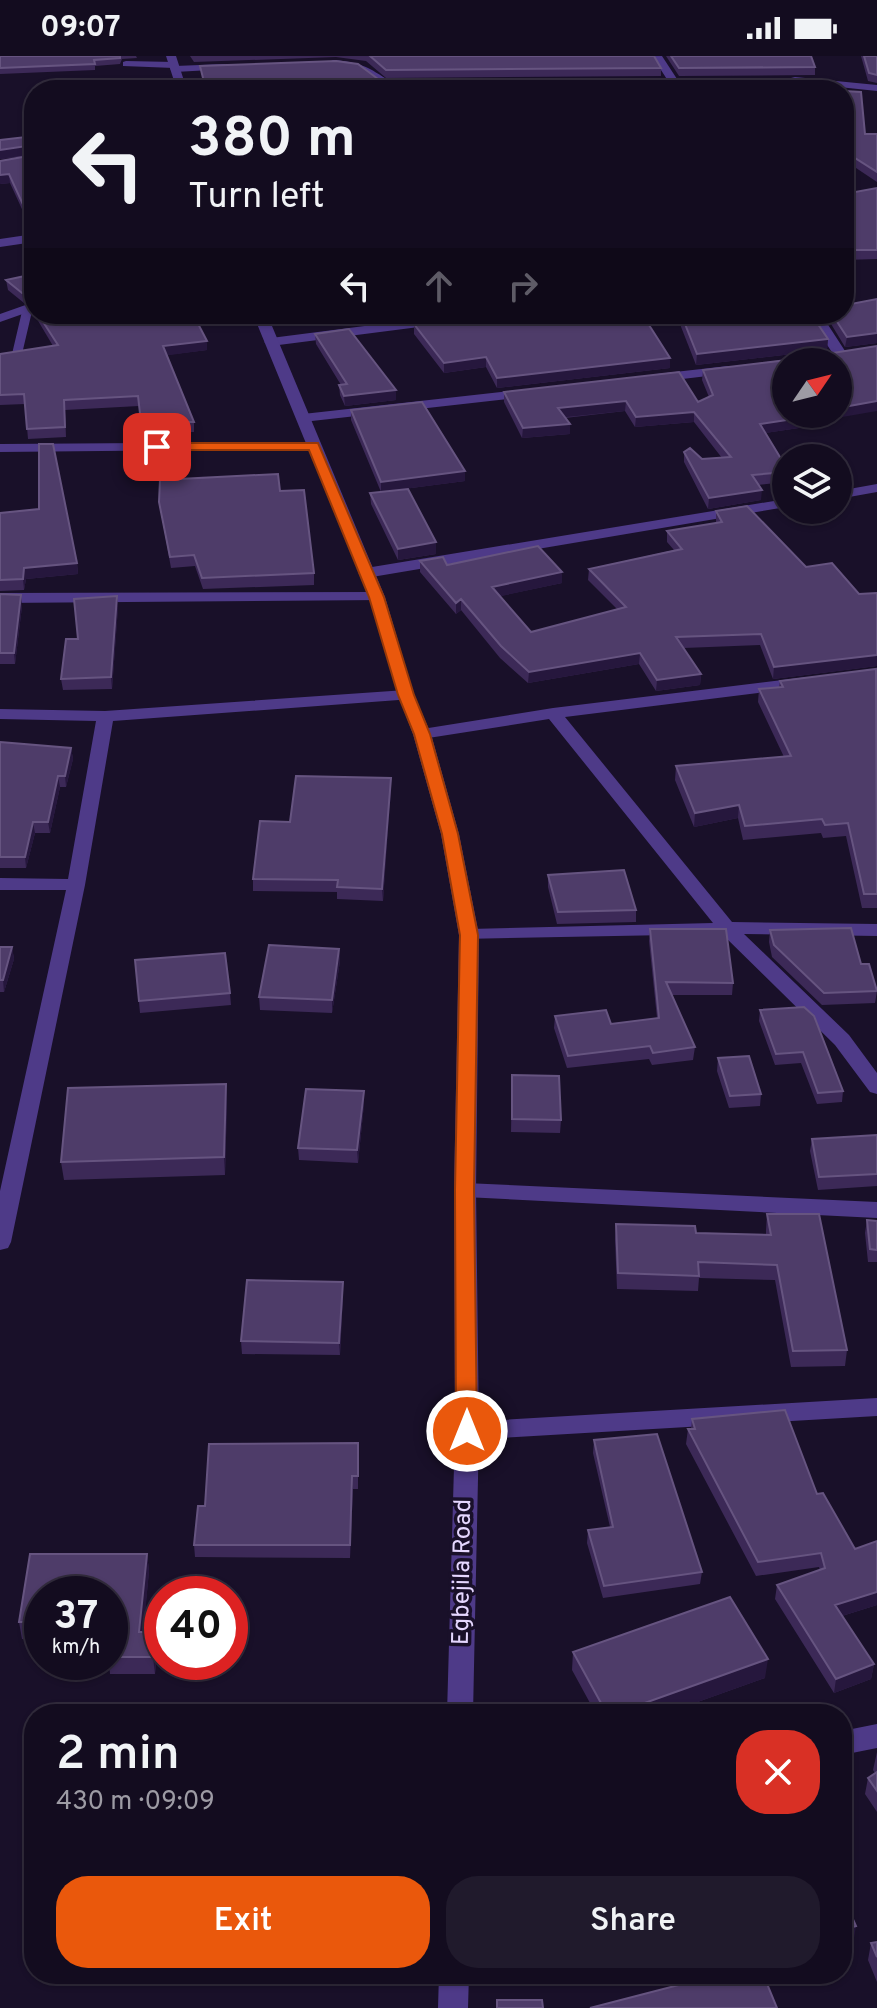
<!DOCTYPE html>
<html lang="en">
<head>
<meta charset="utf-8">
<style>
	body { margin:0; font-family:Overpass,sans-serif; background:#201a2c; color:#f1f3f6; height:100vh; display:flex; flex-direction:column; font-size:30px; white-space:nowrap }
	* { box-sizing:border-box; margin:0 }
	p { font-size:26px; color:#9d9ba4 }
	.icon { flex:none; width:44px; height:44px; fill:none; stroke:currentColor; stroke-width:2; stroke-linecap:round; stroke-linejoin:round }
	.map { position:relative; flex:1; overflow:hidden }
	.side { position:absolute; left:24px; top:1648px; width:828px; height:280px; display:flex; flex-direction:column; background:#130c1f; border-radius:32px; box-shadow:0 2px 6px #0004,0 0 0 2px #322c3d }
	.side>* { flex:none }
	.banner { position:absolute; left:24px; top:24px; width:830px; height:244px; border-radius:32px; box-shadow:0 2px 6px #0004,0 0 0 2px #322c3d; background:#130c1f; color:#f1f3f6; overflow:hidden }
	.needle { width:52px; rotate:55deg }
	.tools { position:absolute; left:772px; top:292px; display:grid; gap:16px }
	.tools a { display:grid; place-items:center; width:80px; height:80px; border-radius:50%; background:#130c1f; box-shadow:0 2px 6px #0004,0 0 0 2px #322c3d; font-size:40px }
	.speed { position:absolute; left:24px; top:1520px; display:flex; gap:16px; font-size:40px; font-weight:700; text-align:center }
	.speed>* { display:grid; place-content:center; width:104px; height:104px; border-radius:50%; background:#130c1f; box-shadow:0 2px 6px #0004,0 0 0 2px #322c3d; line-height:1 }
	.speed small { font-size:20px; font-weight:400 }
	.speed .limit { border:12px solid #d22; background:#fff; color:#111 }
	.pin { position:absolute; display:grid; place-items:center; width:68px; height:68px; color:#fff; margin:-34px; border-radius:16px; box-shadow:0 4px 12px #0006 }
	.me { position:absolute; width:88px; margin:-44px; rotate:0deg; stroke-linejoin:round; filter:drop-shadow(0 0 6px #0008) }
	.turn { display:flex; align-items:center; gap:28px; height:168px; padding:0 32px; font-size:36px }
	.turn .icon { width:104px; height:104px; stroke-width:2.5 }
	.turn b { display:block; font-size:56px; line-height:68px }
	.lanes { display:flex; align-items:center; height:76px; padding:0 32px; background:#0003; justify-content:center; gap:40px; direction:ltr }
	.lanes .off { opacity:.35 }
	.round { display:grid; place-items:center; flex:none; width:84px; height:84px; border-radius:32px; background:#201a2c }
	.headline { display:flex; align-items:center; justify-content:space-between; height:136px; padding:0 32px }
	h1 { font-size:48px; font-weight:600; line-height:60px }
	.cta { display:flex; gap:16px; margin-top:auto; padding:16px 32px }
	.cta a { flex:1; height:92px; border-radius:32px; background:#ea580c; color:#fff; font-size:32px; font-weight:600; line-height:92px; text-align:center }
	.cta a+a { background:#201a2c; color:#f1f3f6 }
	.status { display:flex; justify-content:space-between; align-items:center; height:56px; padding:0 40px; background:#130c1f; direction:ltr }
	.status svg { height:22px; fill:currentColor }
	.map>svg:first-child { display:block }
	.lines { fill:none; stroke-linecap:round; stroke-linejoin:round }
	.service { fill:#4e3a88; fill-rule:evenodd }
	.minor { fill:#4e3a88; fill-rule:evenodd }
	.tertiary { fill:#4e3a88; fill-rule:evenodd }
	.wall { fill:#3c2957 }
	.shaded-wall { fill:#26173d }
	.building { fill:#4e3c69; stroke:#665480; stroke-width:2 }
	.route { fill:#ea580c; stroke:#983908; stroke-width:2 }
	.labels { text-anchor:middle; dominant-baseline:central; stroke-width:7; stroke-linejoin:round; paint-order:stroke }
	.street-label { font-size:24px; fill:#e5d7ff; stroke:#191029 }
</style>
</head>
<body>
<div class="status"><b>09:07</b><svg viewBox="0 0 49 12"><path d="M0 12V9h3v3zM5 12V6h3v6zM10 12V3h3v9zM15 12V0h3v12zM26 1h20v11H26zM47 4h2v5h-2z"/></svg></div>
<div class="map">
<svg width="877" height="1952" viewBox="0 0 877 1952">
	<rect width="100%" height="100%" fill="#191029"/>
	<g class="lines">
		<path class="service" d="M126 5 174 6 178 9 174 12 123 10V6Z
			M28 248 33 251 22 298 17 301 12 298 23 251Z"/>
		<path class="minor" d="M652 0H662L677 23 704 27 699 30 670 28Z
			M333 4C367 7 369 13 395 28 377 39 372 17 356 13 348 10 338 11 329 9L328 7Z
			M225 8 230 11 229 13 175 16 170 13 175 10Z
			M795 21 877 29V35L791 26V22Z
			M34 178V186L0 191V183Z
			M34 246V254L0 266V258Z
			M458 258H496L489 262 271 290 264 286 271 282Z
			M807 258H821L847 298 845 301H835Z
			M728 310 733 311V317L657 326 650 322 657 318Z
			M529 333 536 337 534 340 303 366 296 362 303 358Z
			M314 386 319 387V393L0 396V388Z
			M877 428V436L838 443V435Z
			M786 443V451L366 522 358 517 366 512Z
			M377 536 383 538V544L0 547V537Z
			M807 621 813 622V630L565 661 732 866 877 868V880L744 878 849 979 877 1017V1038L870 1036 835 989 722 878 462 883 459 879 469 873 713 867 549 663 422 683 413 678 416 674 553 652Z
			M406 634 414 639 412 643 113 665 85 829 11 1186 8 1192 0 1194V1135L66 834H0V822L68 823 96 665 0 663V653L105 655Z
			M465 1127 877 1146V1162L465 1141 457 1139 454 1134 457 1129Z
			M877 1342V1360L467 1384 459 1381 455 1375 459 1369 467 1366Z
			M877 1668V1692L842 1699V1675Z"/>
		<path class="tertiary" d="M166 0H176L187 34H177Z
			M253 258H267L385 541 414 639 431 678 459 778 479 879 476 1134 479 1375 473 1658H447L455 1375 454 1134 459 879 441 778 413 678 398 639 369 541Z
			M439 1918H469L468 1952H438Z"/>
	</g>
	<path class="wall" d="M0 0H136L137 2 122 3 120 8 95 10V14L0 18Z
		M190 0H654L661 12V20L386 22 366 5 336 1 194 6Z
		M666 0H811L815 11V19L679 20Z
		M861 0H877V27L868 25Z
		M844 35 865 78H877V126L844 104Z
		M30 67H34V176L32 175 10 127 0 128 34 99 0 103V84L33 80Z
		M877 132V203L844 204V138Z
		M34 218V257V244L24 247 8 234 6 224Z
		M877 243V287L845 291 825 258H844L846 249Z
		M34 258H193L207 294 166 299 194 366V376H142L139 350 65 354 66 381 28 383 25 348 0 349V298L53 290Z
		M676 258H811L828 283 827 294 696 309Z
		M414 268 670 302V312L497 332 486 311 444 317 414 278Z
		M315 278 396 334V344L345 350 340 339 339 329H341L316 288Z
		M820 299 819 369 765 377 786 411V426L758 429 761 444 708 453 684 406V396L702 403 722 402 694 366 635 371 625 355 565 362 570 378 522 382 504 346V336L698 346 709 341 702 324 703 314Z
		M351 354 465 415V425L388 435 436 498 398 504 371 448 370 437 381 436 351 364Z
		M280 435 314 517V529L203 533 195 510 171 512 159 446Z
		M716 455 806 511 859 538 877 537V610L773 623 760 589 684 592 701 618 700 629 656 635 639 608 528 627 500 602 461 554 456 558 420 516V505L447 509 562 516V527L500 540 531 576 617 553 588 524 589 513 674 494 667 486V475L716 467Z
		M0 457 77 507 78 518 26 523 24 534 0 535Z
		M0 538 22 550 15 608H0Z
		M118 551 112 633 63 634 61 623Z
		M877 615V852H862L846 780 823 782 821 777 743 784 738 762 694 771 675 724 676 710 784 701 758 646 759 633 779 631 780 625Z
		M0 686 71 692 73 703 66 731H60L50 777H35L26 812H0Z
		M391 722 383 845 337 843V836L253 835V823L290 766Z
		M548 819 636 854V866L557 868 548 831Z
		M650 873 733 927 732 939H672L695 991 693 1004 652 1009 649 1003 567 1012 554 972 555 960 611 968 657 962 649 885Z
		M770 874 861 908 877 935 875 947 822 949 772 901 769 886Z
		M0 891H12L14 903 4 936H0Z
		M339 893 340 905 332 957 260 954 259 941Z
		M135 904 230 937 231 949 140 957Z
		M760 954 843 1035 842 1046 817 1048 801 1007 775 1009 759 965Z
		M718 1002 761 1038 760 1050 729 1052 717 1015Z
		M512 1019 561 1064 560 1077 511 1076Z
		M227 1046 225 1119 64 1124 61 1106Z
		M364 1048 358 1107 299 1104 298 1092Z
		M877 1079V1130L818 1134 810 1095 812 1083Z
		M767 1158 847 1294 845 1310 791 1311 775 1224 699 1222 698 1235 617 1233 615 1184 616 1168 696 1177 766 1179V1174Z
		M867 1164 877 1165V1206H868L865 1177Z
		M343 1226V1239L340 1299 242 1298 241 1285Z
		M692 1363 817 1438 855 1493 877 1485V1549L842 1560 874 1608 871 1623 834 1637 775 1543 777 1529 820 1514 819 1511 756 1520 686 1388 688 1373H691Z
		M594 1384 702 1516 700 1528 603 1542 587 1487 588 1474 610 1471 593 1397Z
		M358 1387V1433H353L350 1502 195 1501 194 1489 205 1450Z
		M30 1498H147L149 1515 143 1576H155L157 1593 155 1618H110L109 1606H110V1538H42V1583H22L19 1566Z
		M573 1596 765 1622 664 1658H596L572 1614Z
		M877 1696V1756L865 1738 868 1722 875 1717 873 1714Z
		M877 1886V1926L868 1904 871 1887Z"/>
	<path class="shaded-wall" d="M33 89 34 98 0 103V94Z
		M9 118 10 127 0 128V119Z
		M34 234V244L24 247 22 237Z
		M877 277V287L845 291 847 281Z
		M828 283 827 294 696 309 697 298Z
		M207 285V294L163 300V290Z
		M486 301V311L444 317V307Z
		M670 302V312L497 332V322Z
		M396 334V344L345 350 344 340Z
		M626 345 625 355 557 362 558 352Z
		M877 345V355L819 365V369L759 378 760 368 817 358H838V352Z
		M694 356V366L635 371 636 361Z
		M570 368V378L522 382 523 372Z
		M465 415V425L381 436V426Z
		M762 434 761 444 708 453 709 442Z
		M436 486V498L398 504V493Z
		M77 507 78 518 26 523 24 534 23 523 24 512Z
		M562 516V527L492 542V531Z
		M21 539 22 550 15 608 14 597Z
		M117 540 118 551 112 633 111 621Z
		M461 543V554L456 558V547Z
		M640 597 639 608 528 627 529 616Z
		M877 599V610L773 623 774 611Z
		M701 618 700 629 656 635 657 624Z
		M71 692 73 703 66 731 65 720Z
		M58 720 60 731 50 777 48 766Z
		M391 722V734L383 845 382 833Z
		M739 749 738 762 694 771 695 757Z
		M33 766 35 777 26 812 25 801Z
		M12 891 14 903 4 936 3 924Z
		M339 893 340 905 332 957V944Z
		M226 1028 227 1046 225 1119 224 1101Z
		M364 1035V1048L358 1107 357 1094Z
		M343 1226V1239L340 1299 339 1287Z
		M352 1420 353 1433 350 1502V1489Z
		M147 1498 149 1515 142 1593 139 1576Z
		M877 1536V1549L832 1563 835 1549Z
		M155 1576 157 1593 155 1618 153 1601Z
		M768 1603 765 1622 664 1658H614Z
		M874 1608 871 1623 834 1637 836 1623Z
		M856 1870 854 1882 842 1885V1874Z"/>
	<path class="building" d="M0 0H120V2L94 4 95 8 0 12Z
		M370 0H654L661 12 386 14Z
		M671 0H811L815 11 679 12Z
		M864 0H877V19L869 17Z
		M336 5 358 8 382 26 820 23 825 34H206L200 10Z
		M844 35 861 36 865 78H877V116L844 95Z
		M30 67H34V76Z
		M34 80V93L33 89 0 94V84Z
		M34 99V166H31L9 118 0 119V105Z
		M877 132V194H844V138Z
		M34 218V234L22 237 6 224Z
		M877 243V277L847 281 832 258H844V248L846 249Z
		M38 258H193L207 285 163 290 194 366H141L138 340 64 344 65 371 27 373 24 338 0 339V298L58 289Z
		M517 258H642L670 302 497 322 486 301 444 307 414 268Z
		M681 258H811L828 283 697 298Z
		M349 273 396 334 344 340 339 329 347 328 315 278Z
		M877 290V345L838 352V306H786V358L820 359 760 368 786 411V416L752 419 762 434 709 442 684 396 690 392 702 403 731 401 694 356 636 361 626 345 558 352 570 368 523 372 504 336 679 316 698 346 713 339 703 314 787 304 790 299H820Z
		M422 346 465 415 381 426 351 354Z
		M39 388H53L77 507 24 512 23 523 0 524V457L39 453Z
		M278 418 280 435 304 434 314 517 202 522 194 499 170 501 159 446 160 424Z
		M408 433 436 486 398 493 370 437Z
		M747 450 806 511 832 507 859 538 877 537V599L774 611 761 578 676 581 701 618 657 624 640 597 529 616 501 590 461 543 456 547 420 505 443 501 447 509 538 490 562 516 492 531 531 576 626 551 589 513 682 493 667 475 722 466 716 455Z
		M0 538 21 539 14 597H0Z
		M117 540 111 621 61 623 66 583H78L74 543Z
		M876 613 877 838H864L848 767 825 769 822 763 745 770 739 749 695 757 676 710 791 700 759 633 783 631 780 625Z
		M0 686 71 692 65 720H58L48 766H33L25 801H0Z
		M296 720 391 722 382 833 337 831 338 824 253 823 260 765 290 766Z
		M624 814 636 854 558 856 548 819Z
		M851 872 861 908H869L877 935 824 937 774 889 770 874Z
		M650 873H726L733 927 666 926 695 991 653 997 650 990 568 1000 555 960 606 954 611 968 659 962Z
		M269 889 339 893 332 944 259 941Z
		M0 891H12L3 924H0Z
		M225 897 230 937 139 945 135 904Z
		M804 951 814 960 843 1035 818 1037 803 996 776 998 760 954Z
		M749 1000 761 1038 730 1040 718 1002Z
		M512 1019 559 1020 561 1064 512 1063Z
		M226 1028 224 1101 61 1106 68 1032Z
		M306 1033 364 1035 357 1094 298 1092Z
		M877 1079V1118L819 1121 812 1083Z
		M767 1158H819L847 1294 793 1295 777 1209 698 1206 699 1220 618 1217 616 1168 695 1170 696 1177 771 1179Z
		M867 1164 877 1165V1194L870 1193Z
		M247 1224 343 1226 339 1287 241 1285Z
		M785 1354 817 1438 823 1437 855 1493 877 1485V1536L835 1549 874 1608 836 1623 777 1529 825 1512 821 1497 758 1506 688 1373H695L692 1363Z
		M657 1378 702 1516 604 1530 588 1474 613 1471 594 1384Z
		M358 1387V1420H352L350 1489H194L198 1450H205L209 1388Z
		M30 1498H147L139 1576H155L153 1601H110V1586L112 1566H110V1538H42V1566H19Z
		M730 1541 768 1603 614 1658H607L573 1596Z
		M877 1716V1735L868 1722Z
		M842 1838 856 1870 842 1874Z
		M877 1886V1901L871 1887Z
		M721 1918H763L777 1952H590Z
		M497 1944H542L543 1952H497Z"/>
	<path class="route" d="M157 387H318L384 541 414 639 430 678 458 778 478 879 474 1134 477 1375 467 1383 456 1375 455 1134 460 879 442 778 414 678 398 639 369 541 309 394H152L150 391Z"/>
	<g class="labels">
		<g class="street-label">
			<text transform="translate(463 1516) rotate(-89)">Egbejila Road</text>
		</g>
	</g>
</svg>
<div class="tools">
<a><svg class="needle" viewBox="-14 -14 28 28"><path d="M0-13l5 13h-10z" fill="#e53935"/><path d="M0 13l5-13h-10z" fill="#9d9ba4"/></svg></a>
<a><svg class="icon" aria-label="layers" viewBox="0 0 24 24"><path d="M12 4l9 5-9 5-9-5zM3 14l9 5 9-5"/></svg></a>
</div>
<div class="speed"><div>37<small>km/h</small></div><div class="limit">40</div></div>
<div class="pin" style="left:157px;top:391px;background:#d93025"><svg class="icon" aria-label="arrive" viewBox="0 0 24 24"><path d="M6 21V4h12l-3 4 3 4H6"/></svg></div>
<svg class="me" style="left:467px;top:1375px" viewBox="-20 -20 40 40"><circle r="17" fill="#ea580c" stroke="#fff" stroke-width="3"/><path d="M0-11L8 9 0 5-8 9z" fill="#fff"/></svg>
<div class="banner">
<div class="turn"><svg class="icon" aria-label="left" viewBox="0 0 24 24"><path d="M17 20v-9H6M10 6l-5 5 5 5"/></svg><div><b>380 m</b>Turn left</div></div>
<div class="lanes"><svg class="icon" aria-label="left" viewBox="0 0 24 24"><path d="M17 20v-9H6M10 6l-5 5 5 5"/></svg><svg class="icon off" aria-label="ahead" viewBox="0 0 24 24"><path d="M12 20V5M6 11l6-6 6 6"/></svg><svg class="icon off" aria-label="right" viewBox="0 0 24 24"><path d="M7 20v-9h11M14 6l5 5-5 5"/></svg></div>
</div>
<section class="side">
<div class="headline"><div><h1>2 min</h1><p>430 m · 09:09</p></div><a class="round" style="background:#d93025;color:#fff"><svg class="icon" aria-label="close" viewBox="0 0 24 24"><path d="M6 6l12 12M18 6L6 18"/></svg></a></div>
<div class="cta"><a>Exit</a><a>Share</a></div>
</section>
</div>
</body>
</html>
